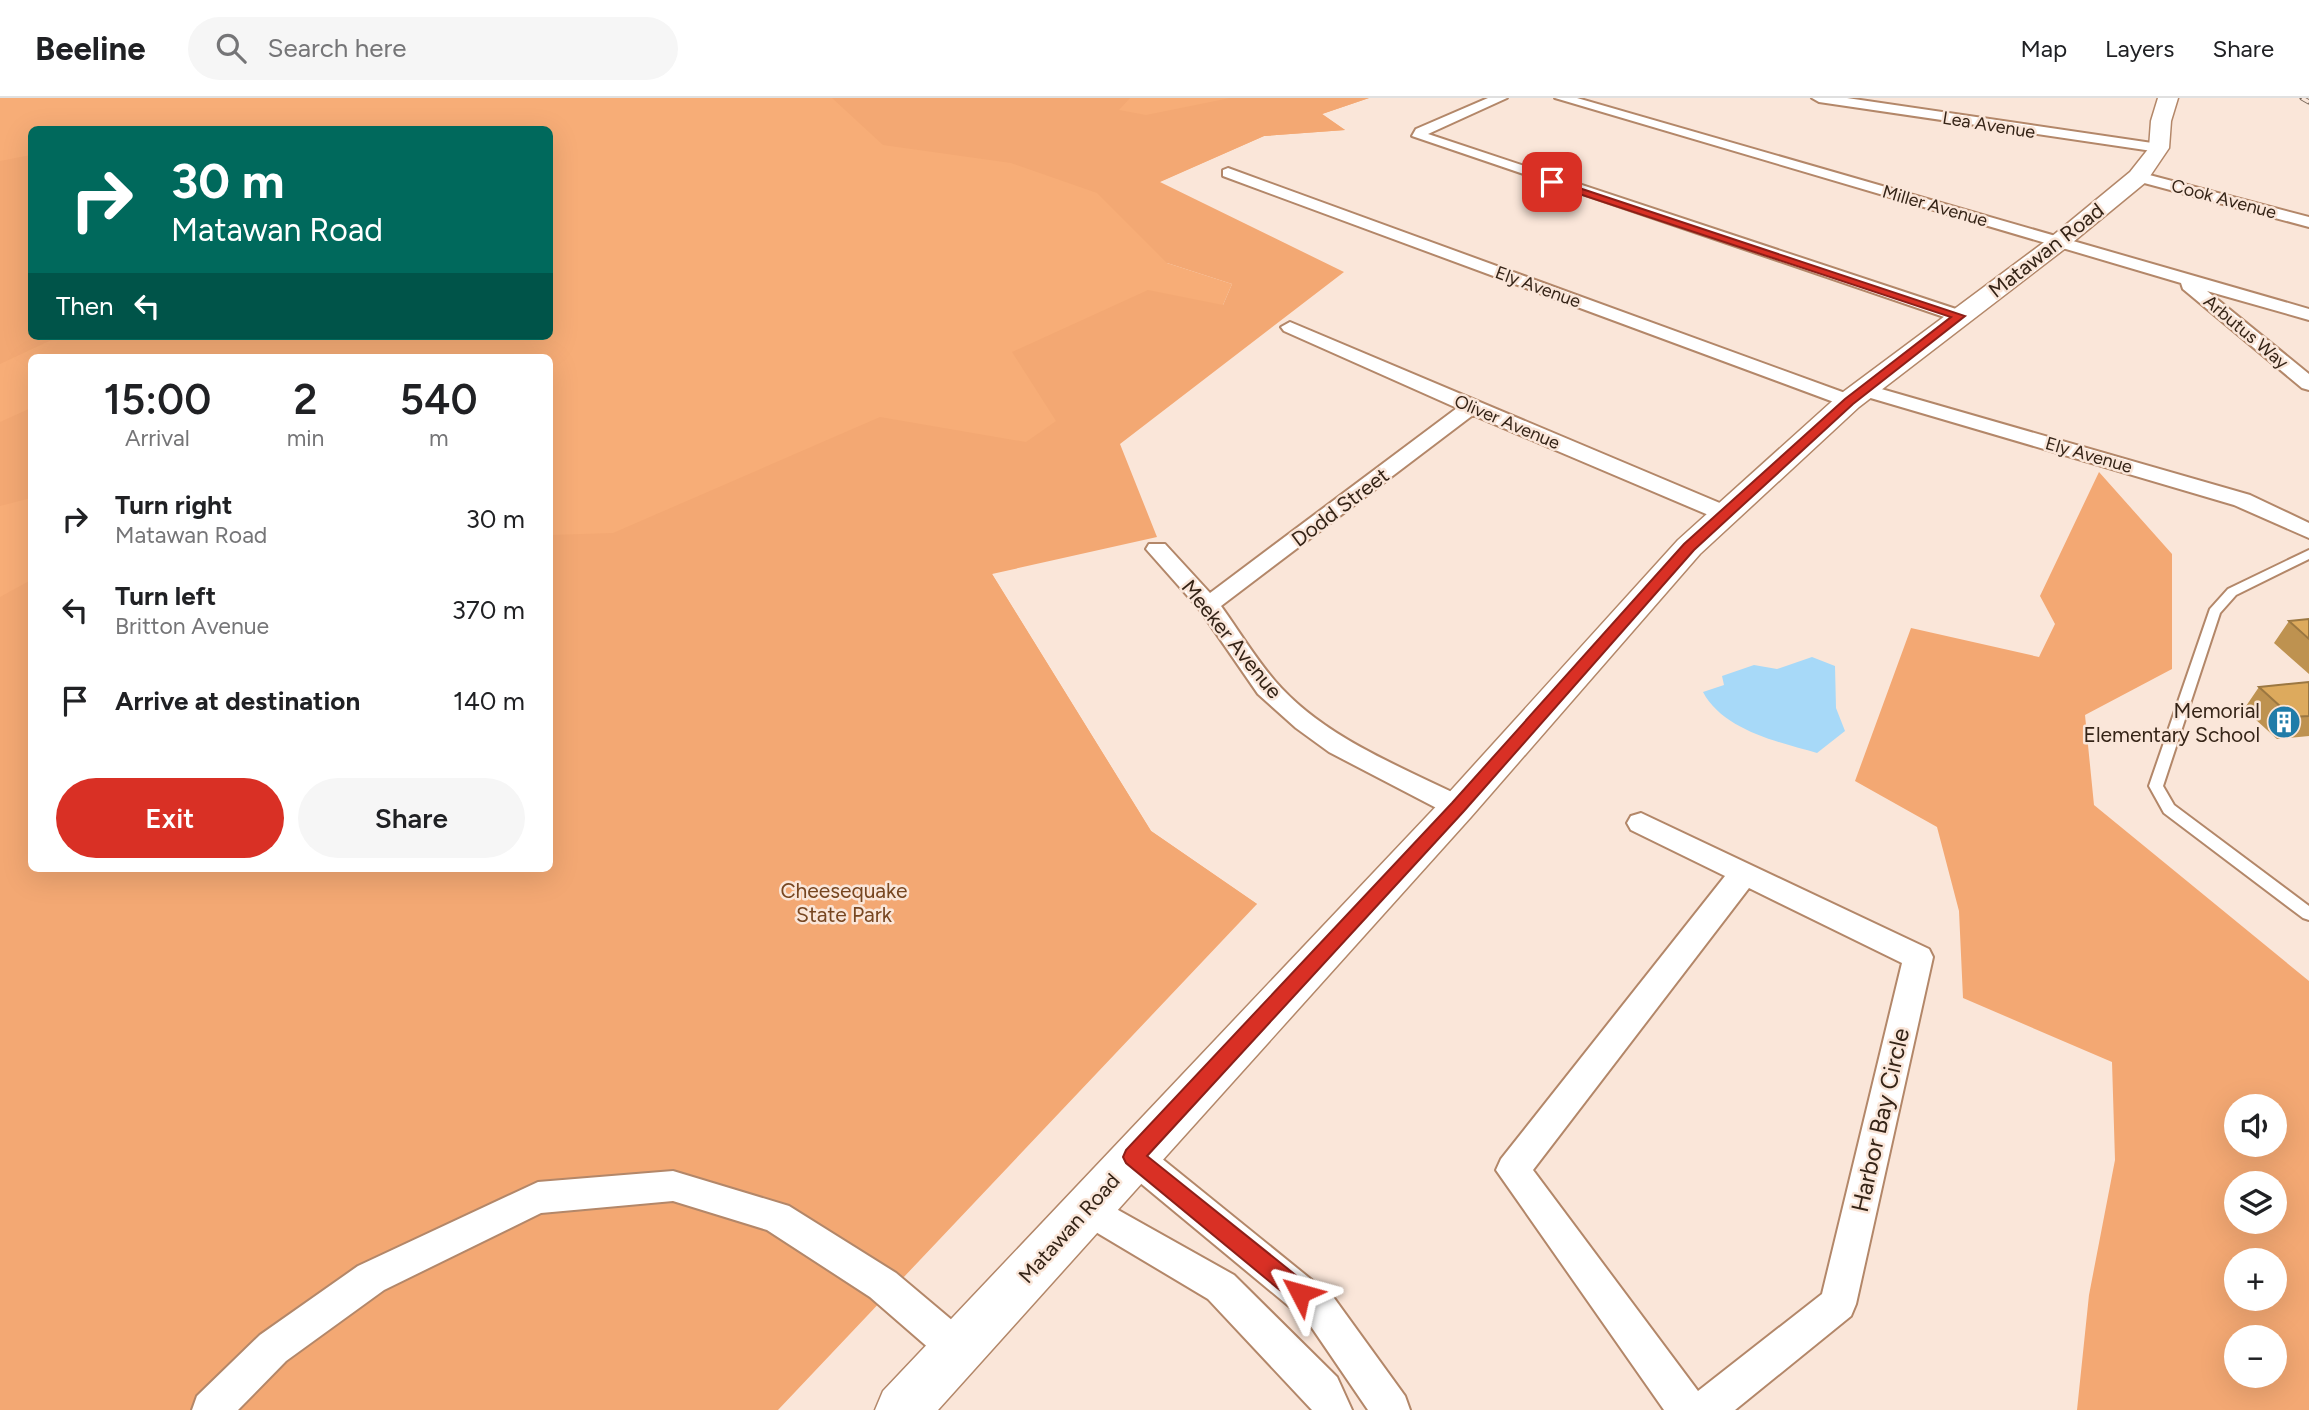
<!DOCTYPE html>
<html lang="en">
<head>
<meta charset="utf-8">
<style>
	body { margin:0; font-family:Figtree,sans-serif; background:#f6f6f6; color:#202124; height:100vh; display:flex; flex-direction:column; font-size:26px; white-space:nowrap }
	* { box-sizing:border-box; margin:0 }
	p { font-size:23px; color:#757577 }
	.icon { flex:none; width:38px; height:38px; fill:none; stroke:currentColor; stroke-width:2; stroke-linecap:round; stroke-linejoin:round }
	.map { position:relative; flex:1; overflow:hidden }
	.drawer { position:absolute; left:28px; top:256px; width:525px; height:518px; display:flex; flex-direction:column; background:#fff; border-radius:10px; box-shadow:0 7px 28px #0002 }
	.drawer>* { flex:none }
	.top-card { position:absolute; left:28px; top:28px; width:525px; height:214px; border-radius:10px; box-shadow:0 7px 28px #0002; background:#00695c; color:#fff; overflow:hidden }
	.tools { position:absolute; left:2224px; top:996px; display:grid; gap:14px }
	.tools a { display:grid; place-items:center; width:63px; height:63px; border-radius:50%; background:#fff; box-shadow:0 7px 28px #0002; font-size:35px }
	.pin { position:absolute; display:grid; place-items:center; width:60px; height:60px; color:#fff; margin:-30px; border-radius:14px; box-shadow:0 4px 10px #0006 }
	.me { position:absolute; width:77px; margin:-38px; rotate:309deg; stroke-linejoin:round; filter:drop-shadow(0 0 5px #0008) }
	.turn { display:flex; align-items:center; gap:24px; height:147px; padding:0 28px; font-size:32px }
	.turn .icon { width:91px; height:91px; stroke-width:2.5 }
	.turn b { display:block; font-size:49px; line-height:60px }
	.then { display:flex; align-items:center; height:66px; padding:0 28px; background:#0003; gap:14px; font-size:26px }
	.eta { display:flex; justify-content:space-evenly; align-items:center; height:119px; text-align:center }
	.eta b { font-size:42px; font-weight:600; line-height:49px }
	.action { display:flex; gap:14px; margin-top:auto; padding:14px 28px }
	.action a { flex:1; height:80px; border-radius:42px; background:#d93025; color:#fff; font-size:28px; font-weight:600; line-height:80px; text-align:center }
	.action a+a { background:#f6f6f6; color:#202124 }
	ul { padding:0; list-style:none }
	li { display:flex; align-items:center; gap:21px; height:91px; padding:0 28px }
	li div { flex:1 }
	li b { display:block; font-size:26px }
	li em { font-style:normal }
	header { display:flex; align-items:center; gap:42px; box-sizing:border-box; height:98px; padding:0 35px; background:#fff; border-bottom:2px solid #e0e0e0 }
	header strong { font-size:33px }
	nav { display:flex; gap:38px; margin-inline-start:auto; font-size:24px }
	.search { width:490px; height:63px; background:#f6f6f6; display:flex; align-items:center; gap:18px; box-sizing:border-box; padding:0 24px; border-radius:38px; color:#757577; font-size:26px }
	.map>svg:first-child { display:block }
	.green { fill:#f7ad77; fill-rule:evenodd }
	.forest { fill:#f3a873; fill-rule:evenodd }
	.water { fill:#a7d9f8 }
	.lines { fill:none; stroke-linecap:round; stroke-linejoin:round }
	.service-casing { stroke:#b38769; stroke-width:4 }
	.minor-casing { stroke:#b38769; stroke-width:4 }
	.secondary-casing { stroke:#b38769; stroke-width:3 }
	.service { fill:#fff; fill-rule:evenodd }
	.minor { fill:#fff; fill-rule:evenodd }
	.secondary { fill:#fff; fill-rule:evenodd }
	.rail-casing { stroke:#746255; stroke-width:5 }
	.rail { stroke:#fae6d9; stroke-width:3.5; stroke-dasharray:10; stroke-linecap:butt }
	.wall { fill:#be9250 }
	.building { fill:#ddaa5d; stroke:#9b7741; stroke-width:2 }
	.route { fill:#d93025; stroke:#8d1f18; stroke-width:2 }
	.labels { text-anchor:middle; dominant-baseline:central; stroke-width:5; stroke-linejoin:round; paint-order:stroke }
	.far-street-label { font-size:18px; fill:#352417; stroke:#fae6d9 }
	.street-label { font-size:21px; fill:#352417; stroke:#fae6d9 }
	.poi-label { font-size:21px; fill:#352417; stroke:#fae6d9; text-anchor:end }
	.park-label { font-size:21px; fill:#774620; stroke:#fae6d9 }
	.near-street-label { font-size:24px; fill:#352417; stroke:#fae6d9 }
</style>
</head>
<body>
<header>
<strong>Beeline</strong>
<div class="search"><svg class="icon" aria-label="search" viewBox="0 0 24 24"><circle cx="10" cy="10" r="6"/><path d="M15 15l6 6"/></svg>Search here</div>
<nav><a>Map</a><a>Layers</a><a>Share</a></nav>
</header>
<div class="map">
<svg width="2309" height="1312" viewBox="0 0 2309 1312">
	<rect width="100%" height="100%" fill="#fae6d9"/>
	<path class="green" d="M0 0H1369L1322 16 1345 32 1264 38 1159 84 1167 165 1232 186 1223 207 992 476 1151 733 1257 806 0 1312ZM32 32H550V238H32ZM32 259H550V770H32Z"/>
	<path class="forest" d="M832 0H1130L1119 12 1146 17 1230 0H1369L1322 16 1345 32 1264 38 1160 84 1344 174 1120 346 1157 439 992 476 1151 733 1257 806 778 1312H0V499L31 482 32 770H550V437L613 435 880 319 1026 344 1056 323 1012 254 1148 192 1223 207 1232 186 1167 165 1097 95 1011 65 883 47Z
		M31 57 32 238H60L0 266V63Z
		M31 310V400L0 408V324Z
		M2099 374 2172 456V571L2085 617 2094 707 2309 883V1312H2077L2089 1197 2115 1062 2112 964 1963 900 1959 813 1937 729 1855 683 1911 530 2039 559 2055 526 2040 498ZM2275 1008V1046H2236V1008ZM2275 1085V1124H2236V1085ZM2275 1162V1200H2236V1162ZM2275 1239V1278H2236V1239Z"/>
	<path class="water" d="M1812 559 1835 568 1836 610 1845 633 1817 655C1778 644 1723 632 1703 594L1724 587 1722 578 1754 567 1777 571Z"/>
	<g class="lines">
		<defs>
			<path id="service" d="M2309 452V461L2236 497 2220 515 2163 688 2174 707 2309 808V822L2303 820 2164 715 2149 688 2210 511 2228 491Z"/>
			<path id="minor" d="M1488 0H1507L1428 36 1965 214 1968 218 1965 222H1953L1412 38 1416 31Z
				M1555 0H1577L2309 211V222L2207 193 2309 276V292L2302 290 2183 191 2181 185Z
				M1812 0H1847L2159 46 2166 50 2159 54 1819 4Z
				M1228 70 1856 299 1859 303 1856 307H1842L1223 78V72Z
				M2138 74 2309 119V129L2133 82V76Z
				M1290 224 1734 411 1737 416 1734 421H1718L1473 317 1221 508C1239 533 1255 560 1275 583 1324 640 1402 669 1468 702L1472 709 1468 716 1458 719 1448 716 1329 654 1296 630 1258 596 1200 512 1146 451 1149 446H1165L1210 495 1457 310 1284 233 1281 229Z
				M1864 286 2250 397 2309 425V440L2234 407 1857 296 1854 292 1857 288Z
				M1641 715 1929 851 1933 859 1856 1206 1851 1218 1735 1312H1664L1496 1072 1501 1061 1725 778 1631 732 1627 725 1631 718ZM1749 790 1902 865 1822 1196 1698 1293 1533 1072Z
				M1133 1043 1145 1047 1334 1200 1405 1298 1410 1312H1368L1308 1224 1121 1069 1116 1058 1121 1047Z
				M673 1073 789 1108 896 1175 972 1239 978 1252 972 1265 959 1270 946 1265 870 1199 767 1132 673 1103 541 1115 384 1192 286 1263 238 1312H192L197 1298 260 1237 358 1168 538 1084Z
				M1086 1094 1234 1177 1337 1279 1352 1312H1312L1208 1201 1074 1121 1069 1110 1074 1099Z"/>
			<path id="secondary" d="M2158 0H2178L2171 23 2169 50 2146 84 2067 149 1859 309 1700 456 1471 719 938 1312H875L883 1293 1445 699 1678 442 1839 297 2051 139 2130 74 2149 50 2151 23Z"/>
		</defs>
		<use href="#service" class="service-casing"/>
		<use href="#minor" class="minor-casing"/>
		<use href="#secondary" class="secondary-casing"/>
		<use href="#service" class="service"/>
		<use href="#minor" class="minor"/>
		<use href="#secondary" class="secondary"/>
		<defs>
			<path id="rail" d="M2302 0 2309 4"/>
		</defs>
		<use href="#rail" class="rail-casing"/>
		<use href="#rail" class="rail"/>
	</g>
	<path class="wall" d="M2309 521V576L2274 545 2289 523Z
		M2309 584V638L2277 641 2244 611 2259 589Z"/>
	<path class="building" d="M2309 521V541L2289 523Z
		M2309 584V618L2292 619 2259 589Z"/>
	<path class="route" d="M1552 81 1965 218 1853 306 1694 452 1464 713 1147 1058 1308 1187 1311 1195 1308 1202 1300 1205 1292 1202 1126 1065 1123 1059 1126 1052 1452 705 1684 446 1845 301 1951 219 1549 86Z"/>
	<defs>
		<symbol id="building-disc" viewBox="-11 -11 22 22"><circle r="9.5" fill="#207ca9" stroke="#fae6d9"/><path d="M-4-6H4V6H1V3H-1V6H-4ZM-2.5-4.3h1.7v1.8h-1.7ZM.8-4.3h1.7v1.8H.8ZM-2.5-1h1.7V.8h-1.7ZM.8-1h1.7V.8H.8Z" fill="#fff"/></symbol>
	</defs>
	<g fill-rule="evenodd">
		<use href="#building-disc" x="2265" y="605" width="38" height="38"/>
	</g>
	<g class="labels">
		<g class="far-street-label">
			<text transform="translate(1989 27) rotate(9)">Lea Avenue</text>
			<text transform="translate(2224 101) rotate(15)">Cook Avenue</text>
			<text transform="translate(1935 108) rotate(16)">Miller Avenue</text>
			<text transform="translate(1538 189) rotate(20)">Ely Avenue</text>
			<text transform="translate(2246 234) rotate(40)">Arbutus Way</text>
			<text transform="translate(1507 324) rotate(23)">Oliver Avenue</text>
			<text transform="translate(2089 357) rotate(16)">Ely Avenue</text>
		</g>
		<g class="street-label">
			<text transform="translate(2046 152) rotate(-38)">Matawan Road</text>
			<text transform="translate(1340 409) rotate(-37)">Dodd Street</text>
			<text transform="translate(1232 541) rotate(51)">Meeker Avenue</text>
			<text transform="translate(1069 1130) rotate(-48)">Matawan Road</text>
		</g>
		<g class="poi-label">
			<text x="2260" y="612">Memorial<tspan x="2260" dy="24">Elementary School</tspan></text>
		</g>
		<g class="park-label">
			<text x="844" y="792">Cheesequake<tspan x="844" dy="24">State Park</tspan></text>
		</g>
		<g class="near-street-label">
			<text transform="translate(1880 1022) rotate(-77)">Harbor Bay Circle</text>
		</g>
	</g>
</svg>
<div class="tools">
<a><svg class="icon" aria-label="sound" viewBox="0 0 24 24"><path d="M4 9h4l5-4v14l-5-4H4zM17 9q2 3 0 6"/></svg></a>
<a><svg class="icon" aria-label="layers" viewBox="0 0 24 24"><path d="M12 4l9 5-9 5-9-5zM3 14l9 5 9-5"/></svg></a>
<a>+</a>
<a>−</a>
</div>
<div class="pin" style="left:1552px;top:84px;background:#d93025"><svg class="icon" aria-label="arrive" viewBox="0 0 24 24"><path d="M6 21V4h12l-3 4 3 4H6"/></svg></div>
<svg class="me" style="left:1300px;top:1195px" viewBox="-20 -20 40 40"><path d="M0-17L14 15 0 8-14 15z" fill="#d93025" stroke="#fff" stroke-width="4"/></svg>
<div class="top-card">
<div class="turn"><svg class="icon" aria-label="right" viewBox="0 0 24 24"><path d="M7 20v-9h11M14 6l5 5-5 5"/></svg><div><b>30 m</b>Matawan Road</div></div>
<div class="then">Then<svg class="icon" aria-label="left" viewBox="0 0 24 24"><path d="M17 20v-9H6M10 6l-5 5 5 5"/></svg></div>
</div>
<section class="drawer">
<div class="eta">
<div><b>15:00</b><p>Arrival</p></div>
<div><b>2</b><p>min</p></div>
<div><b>540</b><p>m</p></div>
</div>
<ul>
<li><svg class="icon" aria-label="right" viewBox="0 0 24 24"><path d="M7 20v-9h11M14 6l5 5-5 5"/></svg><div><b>Turn right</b><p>Matawan Road</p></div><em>30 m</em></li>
<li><svg class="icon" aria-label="left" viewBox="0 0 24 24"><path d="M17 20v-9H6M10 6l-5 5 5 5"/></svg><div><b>Turn left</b><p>Britton Avenue</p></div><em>370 m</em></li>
<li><svg class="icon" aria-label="arrive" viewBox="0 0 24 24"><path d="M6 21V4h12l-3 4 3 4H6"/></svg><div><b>Arrive at destination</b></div><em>140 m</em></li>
</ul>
<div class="action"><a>Exit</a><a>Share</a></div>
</section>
</div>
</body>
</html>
